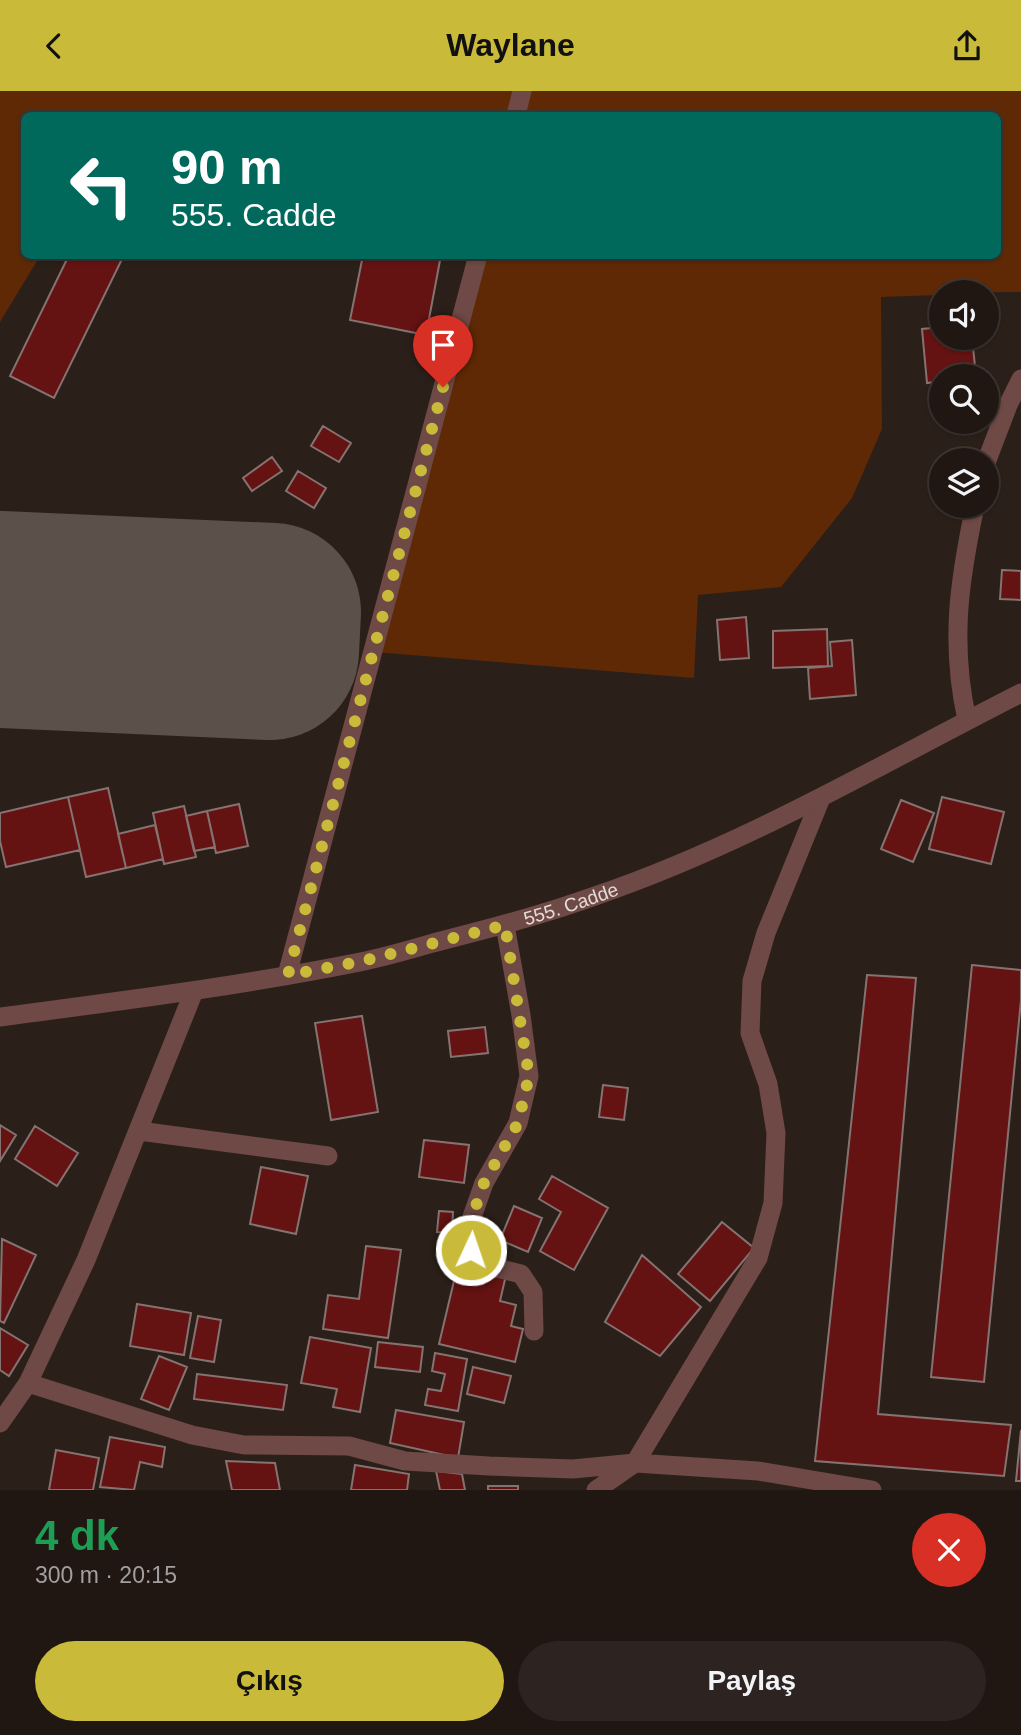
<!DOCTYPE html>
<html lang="tr">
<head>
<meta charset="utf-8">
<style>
	body { margin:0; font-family:Arial,sans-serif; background:#2d2421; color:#f1f3f6; height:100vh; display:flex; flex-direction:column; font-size:26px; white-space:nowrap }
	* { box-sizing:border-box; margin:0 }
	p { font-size:23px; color:#a29fa0 }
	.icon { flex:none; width:38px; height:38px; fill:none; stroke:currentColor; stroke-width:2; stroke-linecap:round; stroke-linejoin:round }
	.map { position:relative; height:1399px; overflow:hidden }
	.side { display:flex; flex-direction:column; background:#201713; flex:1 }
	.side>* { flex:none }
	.guide { position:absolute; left:21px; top:21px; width:980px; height:147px; border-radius:10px; box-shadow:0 2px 5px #0004,0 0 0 2px #3d3633; background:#00695c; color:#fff; overflow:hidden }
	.controls { position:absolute; left:929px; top:189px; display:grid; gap:14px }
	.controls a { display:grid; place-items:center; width:70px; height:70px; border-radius:50%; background:#201713; box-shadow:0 2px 5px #0004,0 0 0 2px #3d3633; font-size:35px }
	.pin { position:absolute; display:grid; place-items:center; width:60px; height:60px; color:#fff; margin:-72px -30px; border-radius:50% 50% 50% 0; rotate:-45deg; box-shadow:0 0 7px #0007 }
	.pin .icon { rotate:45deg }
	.me { position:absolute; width:77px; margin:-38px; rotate:3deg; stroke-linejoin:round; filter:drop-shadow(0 0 5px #0008) }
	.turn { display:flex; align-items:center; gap:24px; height:147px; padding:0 35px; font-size:32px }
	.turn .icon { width:91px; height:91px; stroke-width:2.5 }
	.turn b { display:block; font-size:49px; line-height:60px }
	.round { display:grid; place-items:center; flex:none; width:74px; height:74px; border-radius:37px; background:#2d2421 }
	.headline { display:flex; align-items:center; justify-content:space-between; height:119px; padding:0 35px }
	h1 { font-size:42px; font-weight:700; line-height:52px; color:#1e9e55 }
	.action { display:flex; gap:14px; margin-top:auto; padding:14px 35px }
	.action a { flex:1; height:80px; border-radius:42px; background:#caba3a; color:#111; font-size:28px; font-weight:700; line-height:80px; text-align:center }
	.action a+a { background:#2d2421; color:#f1f3f6 }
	header { display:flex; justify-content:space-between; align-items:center; height:91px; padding:0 35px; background:#caba3a; color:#111; font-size:32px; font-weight:700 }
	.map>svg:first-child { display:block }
	.green { fill:#5f2905 }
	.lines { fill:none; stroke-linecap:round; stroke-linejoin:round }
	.runway { stroke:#5c504a; stroke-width:178 }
	.building { fill:#651212; stroke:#847370; stroke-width:2 }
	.minor { stroke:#6e4945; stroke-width:19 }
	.tertiary { stroke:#6e4945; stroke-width:19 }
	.route { stroke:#caba3a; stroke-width:12; stroke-dasharray:0 21.6 }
	.labels { text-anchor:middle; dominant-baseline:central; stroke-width:7; stroke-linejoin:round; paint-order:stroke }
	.street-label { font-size:19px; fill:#e4dbd7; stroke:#100a08 }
</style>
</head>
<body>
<header><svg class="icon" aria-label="back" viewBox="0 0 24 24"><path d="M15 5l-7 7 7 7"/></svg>Waylane<svg class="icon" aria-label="share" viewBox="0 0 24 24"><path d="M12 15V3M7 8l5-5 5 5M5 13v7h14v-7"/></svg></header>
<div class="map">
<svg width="1021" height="1399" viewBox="0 0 1021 1399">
	<rect width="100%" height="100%" fill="#2b1f19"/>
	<path class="green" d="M0 0H1021V201H942L941 204 881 206 882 338 852 407 781 496 698 504 694 587 374 561 478 165 998 164V24H150L127 20 124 24H24V164L40 165 0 231Z"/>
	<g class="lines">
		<path class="runway" d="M0 509 272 521 270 560 0 548"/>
	</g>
	<path class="building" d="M69 164H124L54 307 10 285Z
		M363 164H441L426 244 350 229Z
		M942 236V247H972L976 285H942V290L927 292 922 238Z
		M323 335 351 352 339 371 311 355Z
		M272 366 282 380 252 400 243 387Z
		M298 380 326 397 314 417 286 400Z
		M1002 479 1021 480V509L1000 508Z
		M746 526 749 567 720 569 717 529Z
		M827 538 828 575 773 577V540Z
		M852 549 856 604 810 608 808 577 832 575 830 551Z
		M108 697 126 777 86 786 68 706Z
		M68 706 80 759 6 776 0 750V722Z
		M942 706 1004 721 991 773 929 758Z
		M901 709 934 722 913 771 881 758Z
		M239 713 248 755 216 762 207 720Z
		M184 715 196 766 164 773 153 722Z
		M207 720 215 756 194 760 186 725Z
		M155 734 163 768 126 777 118 743Z
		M972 874 1021 879V909L984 1291 931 1286Z
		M867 884 916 887 878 1323 1011 1334 1004 1385 815 1370Z
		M362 925 378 1021 331 1029 315 932Z
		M485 936 488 962 451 966 448 940Z
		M603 994 628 997 624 1029 599 1026Z
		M0 1034 16 1044 0 1070Z
		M35 1035 78 1062 57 1095 15 1068Z
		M424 1049 469 1054 464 1092 419 1086Z
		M261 1076 308 1085 296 1143 250 1133Z
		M552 1085 608 1117 574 1179 540 1160 561 1121 539 1108Z
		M514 1115 542 1127 528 1161 500 1149Z
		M439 1120 453 1121 452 1142 437 1141Z
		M722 1131 754 1157 710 1210 678 1183Z
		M2 1148 36 1164 4 1232 0 1230Z
		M366 1155 401 1159 388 1247 323 1238 328 1204 359 1208Z
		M642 1164 701 1216 660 1265 605 1231Z
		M458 1173 506 1184 500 1210 516 1214 511 1235 523 1238 515 1271 439 1253Z
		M137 1213 191 1222 184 1264 130 1255Z
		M198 1225 221 1229 214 1271 190 1267Z
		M0 1237 28 1254 9 1285 0 1279Z
		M310 1246 371 1257 360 1321 333 1316 337 1298 301 1292Z
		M378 1251 423 1256 420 1281 375 1276Z
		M435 1262 467 1268 458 1320 425 1314 428 1298 441 1300 445 1283 432 1280Z
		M159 1265 187 1276 169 1319 141 1308Z
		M473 1276 511 1285 504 1312 467 1303Z
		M197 1283 287 1294 283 1319 194 1308Z
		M396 1319 464 1331 458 1367 390 1352Z
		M1021 1339V1390H1016Z
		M110 1346 165 1356 162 1376 140 1371 134 1399 100 1396Z
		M56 1359 99 1367 93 1399H49Z
		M226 1370 275 1372 280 1399H232Z
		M355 1374 409 1383 407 1399H351Z
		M436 1380 462 1383 465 1399H440Z
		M488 1395H518V1399H488Z"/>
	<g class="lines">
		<path class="minor" d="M516 24 522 0
			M987 369 1008 314 1021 288
			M967 629C950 552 959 491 975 415
			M505 834 521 924 529 985 518 1032 484 1092 472 1126 471 1159 484 1174 521 1183 533 1201 534 1240
			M287 884 478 164
			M139 1040 328 1065
			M28 1292 192 1344 244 1354 349 1355 405 1370 489 1375 573 1378 635 1372 758 1380 872 1399
			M0 1332 28 1292 86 1169 194 900
			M596 1399 635 1372 758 1167 773 1112 776 1042 768 993 750 942 752 890 766 842 821 707"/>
		<path class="tertiary" id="s1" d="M0 926C120 910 241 895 360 871 385 866 409 859 433 852 488 838 542 824 595 805 745 754 881 673 1021 602"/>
	</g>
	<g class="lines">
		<path class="route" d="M443 296 288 884 363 870 505 834 529 985 518 1032 484 1092 472 1126 471 1159"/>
	</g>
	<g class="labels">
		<g class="street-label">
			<text stroke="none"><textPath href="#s1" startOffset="583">555. Cadde</textPath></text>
		</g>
	</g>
</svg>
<div class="controls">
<a><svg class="icon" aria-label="sound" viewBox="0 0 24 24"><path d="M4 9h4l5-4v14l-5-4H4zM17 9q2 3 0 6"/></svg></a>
<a><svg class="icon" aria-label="search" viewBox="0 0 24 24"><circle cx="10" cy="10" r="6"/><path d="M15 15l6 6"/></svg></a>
<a><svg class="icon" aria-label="layers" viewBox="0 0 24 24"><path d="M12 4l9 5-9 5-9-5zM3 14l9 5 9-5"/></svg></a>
</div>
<div class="pin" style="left:443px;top:296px;background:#d93025"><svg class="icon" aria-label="arrive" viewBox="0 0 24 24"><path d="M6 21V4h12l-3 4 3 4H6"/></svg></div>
<svg class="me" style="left:471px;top:1159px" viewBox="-20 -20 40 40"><circle r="17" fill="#caba3a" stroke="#fff" stroke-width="3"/><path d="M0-11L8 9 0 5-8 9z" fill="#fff"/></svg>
<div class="guide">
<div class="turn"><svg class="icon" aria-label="left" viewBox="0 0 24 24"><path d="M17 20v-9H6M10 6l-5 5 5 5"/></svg><div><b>90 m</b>555. Cadde</div></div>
</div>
</div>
<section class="side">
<div class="headline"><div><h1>4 dk</h1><p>300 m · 20:15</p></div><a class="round" style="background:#d93025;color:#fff"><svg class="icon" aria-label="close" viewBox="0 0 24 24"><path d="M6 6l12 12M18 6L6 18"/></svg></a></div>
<div class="action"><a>Çıkış</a><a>Paylaş</a></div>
</section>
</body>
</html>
